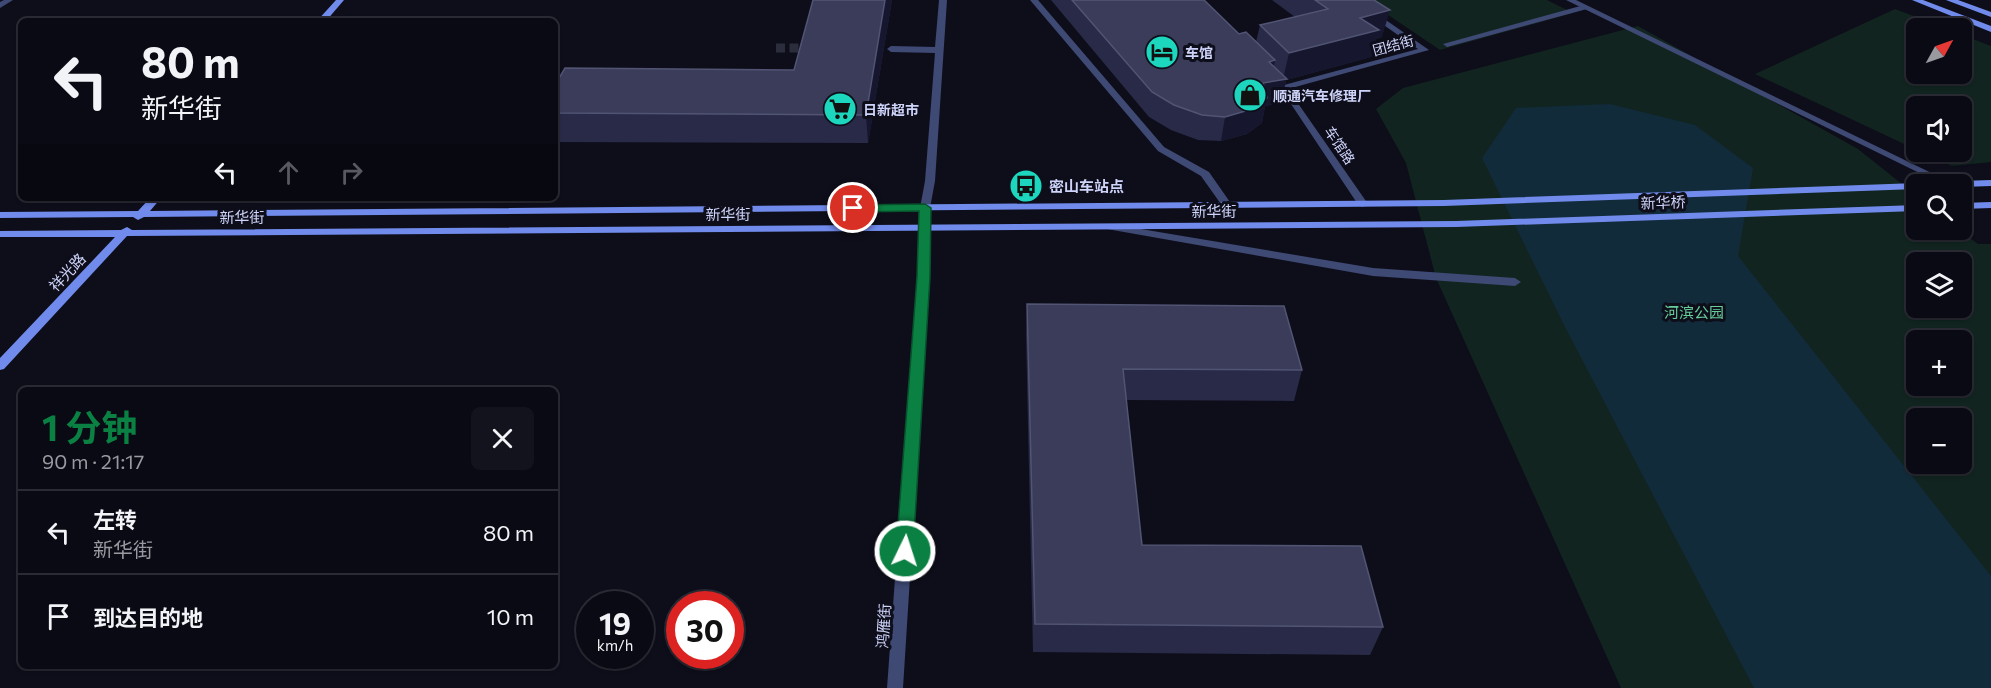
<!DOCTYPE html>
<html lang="zh">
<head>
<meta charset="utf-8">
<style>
	body { margin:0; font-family:Commissioner,"Noto Sans SC",sans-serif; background:#13131d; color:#f1f3f6; height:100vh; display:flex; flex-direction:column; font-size:22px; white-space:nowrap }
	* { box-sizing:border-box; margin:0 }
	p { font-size:20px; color:#999aa0 }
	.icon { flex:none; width:33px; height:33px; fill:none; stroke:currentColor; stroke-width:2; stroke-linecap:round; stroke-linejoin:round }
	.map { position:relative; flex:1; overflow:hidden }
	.details { position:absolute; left:18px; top:387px; width:540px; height:282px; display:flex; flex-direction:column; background:#0a0a14; border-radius:9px; box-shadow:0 2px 4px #0004,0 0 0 2px #2a2b34 }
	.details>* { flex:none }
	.top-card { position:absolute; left:18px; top:18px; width:540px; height:183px; border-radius:9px; box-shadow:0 2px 4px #0004,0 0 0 2px #2a2b34; background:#0a0a14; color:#f1f3f6; overflow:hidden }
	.needle { width:39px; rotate:50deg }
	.fabs { position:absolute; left:1906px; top:18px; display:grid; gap:12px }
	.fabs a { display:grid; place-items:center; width:66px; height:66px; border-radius:9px; background:#0a0a14; box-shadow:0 2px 4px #0004,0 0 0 2px #2a2b34; font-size:30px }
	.speed { position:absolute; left:576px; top:591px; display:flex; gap:12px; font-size:30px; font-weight:700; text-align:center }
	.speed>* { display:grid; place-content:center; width:78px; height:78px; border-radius:50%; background:#0a0a14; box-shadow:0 2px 4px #0004,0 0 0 2px #2a2b34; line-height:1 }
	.speed small { font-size:15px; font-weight:400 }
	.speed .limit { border:9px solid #d22; background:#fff; color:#111 }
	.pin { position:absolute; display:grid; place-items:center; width:51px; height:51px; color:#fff; margin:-26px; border:3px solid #fff; border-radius:50%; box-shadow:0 2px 6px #0007 }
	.me { position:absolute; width:66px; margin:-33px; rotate:4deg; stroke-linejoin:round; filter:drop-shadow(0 0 4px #0008) }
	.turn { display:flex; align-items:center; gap:21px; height:126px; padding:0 24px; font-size:27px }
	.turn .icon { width:78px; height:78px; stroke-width:2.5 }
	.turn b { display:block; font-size:42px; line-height:51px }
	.lanes { display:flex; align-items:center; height:57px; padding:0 24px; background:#0003; justify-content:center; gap:30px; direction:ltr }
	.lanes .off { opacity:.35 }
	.round { display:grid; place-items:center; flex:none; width:63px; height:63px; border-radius:9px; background:#13131d }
	.overview { display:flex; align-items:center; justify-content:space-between; height:102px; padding:0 24px }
	h1 { font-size:36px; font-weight:700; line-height:45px; color:#0b8043 }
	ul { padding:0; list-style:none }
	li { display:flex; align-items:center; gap:18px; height:84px; padding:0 24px; border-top:2px solid #2a2b34 }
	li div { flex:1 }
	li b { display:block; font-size:22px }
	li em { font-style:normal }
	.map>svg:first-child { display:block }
	.green { fill:#11241f; fill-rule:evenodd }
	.water { fill:#122b3b }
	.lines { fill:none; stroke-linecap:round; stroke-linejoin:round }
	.street-tunnel { stroke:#2b2c3c; stroke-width:9; stroke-dasharray:9 4.5; stroke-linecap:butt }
	.lane { fill:#3e4974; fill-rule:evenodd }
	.street { fill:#3e4974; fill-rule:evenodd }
	.secondary { fill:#718bec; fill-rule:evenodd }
	.wall { fill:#282a47 }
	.shaded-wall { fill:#16172e }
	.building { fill:#3a3c5a; stroke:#515473; stroke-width:1.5 }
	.route { fill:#0b8043; stroke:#07532c; stroke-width:1.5 }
	.labels { text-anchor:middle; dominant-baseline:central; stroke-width:6; stroke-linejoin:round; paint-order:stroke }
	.far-street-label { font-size:14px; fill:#ced3f9; stroke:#0e0e1b }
	.far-poi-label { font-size:14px; font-weight:bold; fill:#ced3f9; stroke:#0e0e1b; text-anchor:start }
	.poi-label { font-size:15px; font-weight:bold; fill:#ced3f9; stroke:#0e0e1b; text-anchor:start }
	.street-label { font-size:15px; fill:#ced3f9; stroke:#0e0e1b }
	.park-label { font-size:15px; fill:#65ce9b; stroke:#0e0e1b }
</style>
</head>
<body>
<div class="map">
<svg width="1991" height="688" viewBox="0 0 1991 688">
	<rect width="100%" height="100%" fill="#0e0e1b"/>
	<path class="green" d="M1366 0H1547L1573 13 1440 50Z
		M1895 9 1945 28H1917V74H1962V35L1991 46V162L1952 166 1921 152H1962V106H1917V150L1755 74Z
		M1638 26 1858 149 1917 196V230H1959L1978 244H1991V688H1621L1436 278 1406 163 1376 109 1403 88ZM1917 262H1962V308H1917ZM1917 340H1962V386H1917ZM1917 418H1962V464H1917Z"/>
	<path class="water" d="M1610 104 1695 125 1753 168 1738 256 1991 576V688H1754L1564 325 1482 158 1516 108Z"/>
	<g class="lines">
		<path class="street-tunnel" d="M776 48H815"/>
		<path class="lane" d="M1030 0H1038L1164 147 1209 172 1232 205 1231 207H1223L1201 176 1158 151Z
			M1584 5 1588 7 1587 9 1447 47 1443 44Z
			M1111 224 1373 268 1515 278 1521 282 1515 286 1373 276 1107 229 1106 227Z"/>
		<path class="street" d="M4 0H13L0 8V2Z
			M939 0H947L935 181 930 208 929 277 903 688H887L917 277 920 208 925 181 935 53 891 52 887 49 891 46 935 47Z
			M1348 0H1357L1429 50 1288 89 1368 204 1363 207 1359 206 1287 98 1269 79 1270 77H1276L1284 85 1418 49Z
			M1566 0H1576L1954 184H1942Z"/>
		<path class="secondary" d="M336 0H344L326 21H317Z
			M1912 0H1923L1991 26V32Z
			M1946 0H1958L1991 12V17Z
			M1991 180V186L1962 187V184H1956L1961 181Z
			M1917 183 1921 184H1917V189L1444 206 144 217 138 220 133 217 0 218V212L138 211 150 198H161L150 211 1444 200Z
			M1991 202V208L1962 209V203Z
			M1917 205V211L1456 227 127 236 4 369 0 370V358L115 237H0V231L121 230 127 227 132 230 1456 221Z"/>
	</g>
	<path class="wall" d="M813 0H892L868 143 555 142V85L794 70Z
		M1051 0H1204L1239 34 1256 42 1260 25 1295 17 1272 0H1374L1382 37 1376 39 1371 57 1286 80 1282 103 1265 106 1262 123 1247 134 1221 141 1198 140 1171 130 1149 117Z
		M1027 304 1302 370 1294 401 1126 400 1142 545 1383 627 1370 655 1033 652 1026 334Z"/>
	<path class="shaded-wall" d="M885 0H892L868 143 866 115Z
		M1390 10 1382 37 1376 39 1371 57 1286 80 1282 103 1265 106 1262 123 1247 134 1221 141 1225 117 1263 83 1269 62 1275 60 1271 82 1283 79 1289 53 1360 18Z"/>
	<path class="building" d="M813 0H885L866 115 555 113V85L565 68 794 70Z
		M1072 0H1204L1239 34 1246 32 1275 60 1269 62 1287 79 1263 83 1267 98 1252 109 1225 117 1202 115 1174 105 1152 92Z
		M1315 0H1374L1390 10 1360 18 1379 30 1289 53 1260 25 1328 9Z
		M1027 304 1284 306 1302 370 1123 369 1142 545 1361 546 1383 627 1035 624Z"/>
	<path class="route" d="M925 204 931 208 930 277 913 551 910 556 905 558 899 556 896 551 917 277 919 211 853 212 847 208 853 205Z"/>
	<defs>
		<symbol id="hotel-disc" viewBox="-11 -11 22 22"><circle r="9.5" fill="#1cd7be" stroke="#0e0e1b"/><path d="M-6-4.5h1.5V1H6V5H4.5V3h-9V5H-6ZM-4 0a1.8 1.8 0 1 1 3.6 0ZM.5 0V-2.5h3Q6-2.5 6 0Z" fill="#111"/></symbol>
		<symbol id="shop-disc" viewBox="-11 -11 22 22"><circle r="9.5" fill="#1cd7be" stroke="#0e0e1b"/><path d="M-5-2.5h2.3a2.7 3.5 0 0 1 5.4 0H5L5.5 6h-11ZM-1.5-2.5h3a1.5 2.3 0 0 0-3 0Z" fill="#111"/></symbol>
		<symbol id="supermarket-disc" viewBox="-11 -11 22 22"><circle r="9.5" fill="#1cd7be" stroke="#0e0e1b"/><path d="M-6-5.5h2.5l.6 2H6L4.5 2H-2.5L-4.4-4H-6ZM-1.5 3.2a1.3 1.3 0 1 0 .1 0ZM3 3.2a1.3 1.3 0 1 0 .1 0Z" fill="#111"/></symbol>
		<symbol id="bus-disc" viewBox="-11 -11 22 22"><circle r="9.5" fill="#1cd7be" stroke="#0e0e1b"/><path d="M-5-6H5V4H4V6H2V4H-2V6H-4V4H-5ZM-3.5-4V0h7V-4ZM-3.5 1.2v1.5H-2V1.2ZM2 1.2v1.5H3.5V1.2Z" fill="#111"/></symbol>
	</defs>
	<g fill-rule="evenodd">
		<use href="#hotel-disc" x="1143" y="33" width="38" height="38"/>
		<use href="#shop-disc" x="1231" y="76" width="38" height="38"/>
		<use href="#supermarket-disc" x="821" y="90" width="38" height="38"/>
		<use href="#bus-disc" x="1007" y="167" width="38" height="38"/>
	</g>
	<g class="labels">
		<g class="far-street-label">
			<text transform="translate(1393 45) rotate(-15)">团结街</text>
			<text transform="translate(1340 145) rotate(56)">车馆路</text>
		</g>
		<g class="far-poi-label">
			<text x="1185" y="52">车馆</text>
			<text x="1273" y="95">顺通汽车修理厂</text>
			<text x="863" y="109">日新超市</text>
		</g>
		<g class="poi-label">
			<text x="1049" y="186">密山车站点</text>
		</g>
		<g class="street-label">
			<text transform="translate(1663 202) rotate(-2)">新华桥</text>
			<text x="1214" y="211">新华街</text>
			<text x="728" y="214">新华街</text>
			<text x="242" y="217">新华街</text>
			<text transform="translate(67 272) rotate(-47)">祥光路</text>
			<text transform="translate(883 626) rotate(-86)">鸿雁街</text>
		</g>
		<g class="park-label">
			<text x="1694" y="312">河滨公园</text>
		</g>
	</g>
</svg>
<div class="fabs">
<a><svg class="needle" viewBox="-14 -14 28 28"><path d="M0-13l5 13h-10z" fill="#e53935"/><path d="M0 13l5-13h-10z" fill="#999aa0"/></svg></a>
<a><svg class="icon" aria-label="sound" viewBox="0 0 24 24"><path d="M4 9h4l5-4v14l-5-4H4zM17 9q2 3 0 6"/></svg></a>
<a><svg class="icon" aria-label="search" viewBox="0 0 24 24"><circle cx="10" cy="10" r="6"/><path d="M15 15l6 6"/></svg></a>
<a><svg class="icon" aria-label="layers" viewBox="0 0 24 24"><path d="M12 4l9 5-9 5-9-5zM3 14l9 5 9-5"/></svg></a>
<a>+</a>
<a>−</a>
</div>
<div class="speed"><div>19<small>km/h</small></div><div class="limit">30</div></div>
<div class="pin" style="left:853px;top:208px;background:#d93025"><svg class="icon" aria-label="arrive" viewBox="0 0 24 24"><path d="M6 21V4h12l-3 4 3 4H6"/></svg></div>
<svg class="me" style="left:905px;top:551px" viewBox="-20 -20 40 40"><circle r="17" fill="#0b8043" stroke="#fff" stroke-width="3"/><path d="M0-11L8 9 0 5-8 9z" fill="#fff"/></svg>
<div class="top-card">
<div class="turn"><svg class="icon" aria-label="left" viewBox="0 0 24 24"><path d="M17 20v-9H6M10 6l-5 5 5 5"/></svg><div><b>80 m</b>新华街</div></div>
<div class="lanes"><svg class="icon" aria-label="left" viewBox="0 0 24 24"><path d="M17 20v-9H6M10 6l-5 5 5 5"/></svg><svg class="icon off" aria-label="ahead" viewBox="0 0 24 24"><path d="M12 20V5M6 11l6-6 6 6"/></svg><svg class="icon off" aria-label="right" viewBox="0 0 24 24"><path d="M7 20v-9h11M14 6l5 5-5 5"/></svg></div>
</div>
<section class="details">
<div class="overview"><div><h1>1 分钟</h1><p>90 m · 21:17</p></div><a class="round"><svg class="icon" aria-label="close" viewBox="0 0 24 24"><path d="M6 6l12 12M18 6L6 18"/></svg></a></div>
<ul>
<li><svg class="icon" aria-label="left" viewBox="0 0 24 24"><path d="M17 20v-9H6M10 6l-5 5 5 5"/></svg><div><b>左转</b><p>新华街</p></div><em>80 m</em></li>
<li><svg class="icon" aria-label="arrive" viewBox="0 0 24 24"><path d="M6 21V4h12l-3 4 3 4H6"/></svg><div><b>到达目的地</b></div><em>10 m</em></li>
</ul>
</section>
</div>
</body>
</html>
